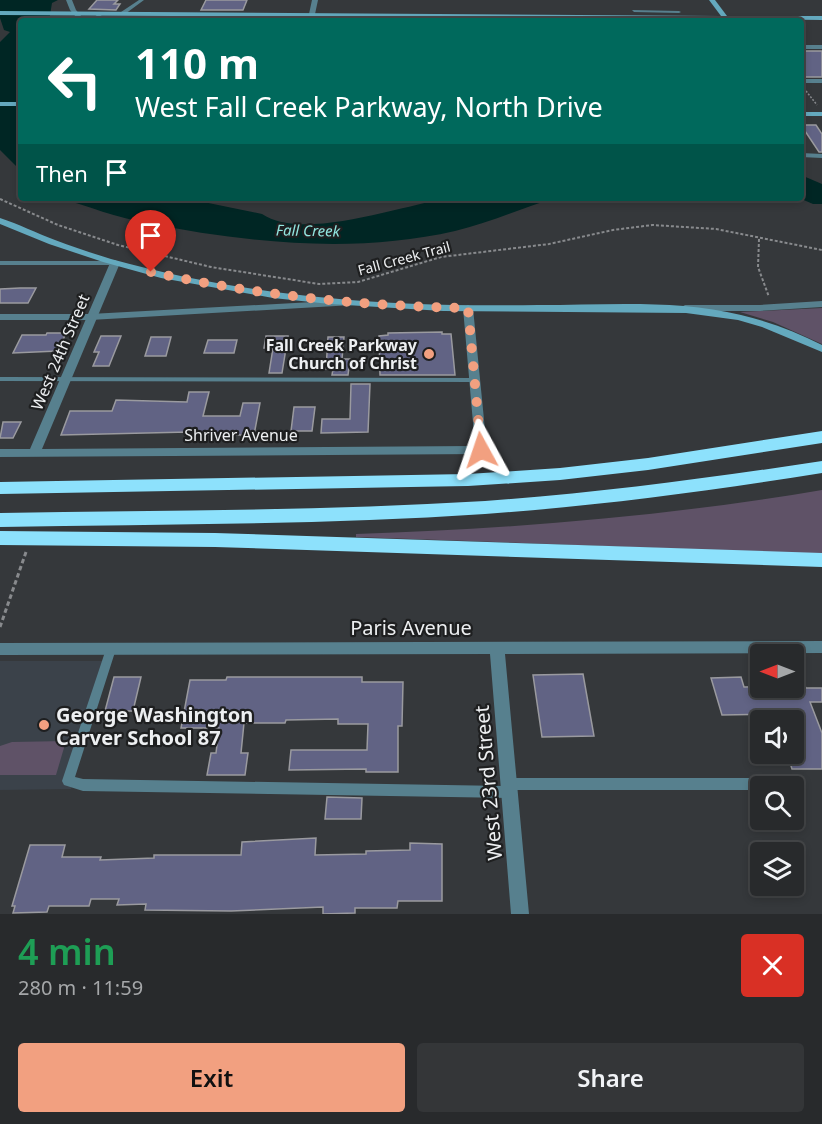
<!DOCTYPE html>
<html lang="en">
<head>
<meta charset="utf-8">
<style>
	body { margin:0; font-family:"Noto Sans",sans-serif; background:#343638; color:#f1f3f6; height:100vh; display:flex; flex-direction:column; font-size:22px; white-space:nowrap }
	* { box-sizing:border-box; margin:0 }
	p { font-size:20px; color:#a5a7a9 }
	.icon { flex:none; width:33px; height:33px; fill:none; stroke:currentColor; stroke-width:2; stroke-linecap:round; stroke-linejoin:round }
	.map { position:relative; height:914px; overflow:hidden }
	.details { display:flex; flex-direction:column; background:#282a2c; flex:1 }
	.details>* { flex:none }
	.hud { position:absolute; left:18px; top:18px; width:786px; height:183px; border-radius:6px; box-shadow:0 3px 9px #0003,0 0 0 2px #444648; background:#00695c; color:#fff; overflow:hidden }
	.needle { width:39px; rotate:270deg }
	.fabs { position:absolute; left:750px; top:644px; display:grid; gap:12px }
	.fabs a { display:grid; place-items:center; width:54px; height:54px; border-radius:6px; background:#282a2c; box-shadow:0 3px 9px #0003,0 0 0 2px #444648; font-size:30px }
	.pin { position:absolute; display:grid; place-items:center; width:51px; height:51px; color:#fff; margin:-62px -26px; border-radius:50% 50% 50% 0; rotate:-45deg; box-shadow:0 0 6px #0007 }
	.pin .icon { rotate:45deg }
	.me { position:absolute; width:66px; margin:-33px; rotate:355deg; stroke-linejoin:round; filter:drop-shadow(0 0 4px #0008) }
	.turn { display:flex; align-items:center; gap:21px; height:126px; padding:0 18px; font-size:27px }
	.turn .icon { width:78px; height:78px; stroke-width:2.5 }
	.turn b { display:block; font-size:42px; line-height:51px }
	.then { display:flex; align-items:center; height:57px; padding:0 18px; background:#0003; gap:12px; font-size:22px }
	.round { display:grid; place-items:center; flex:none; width:63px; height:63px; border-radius:6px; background:#343638 }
	.summary { display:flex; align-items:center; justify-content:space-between; height:102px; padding:0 18px }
	h1 { font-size:36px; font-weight:600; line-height:45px; color:#1e9e55 }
	.button { display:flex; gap:12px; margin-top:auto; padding:12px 18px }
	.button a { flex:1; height:69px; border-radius:6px; background:#f2a080; color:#111; font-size:24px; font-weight:600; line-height:69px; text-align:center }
	.button a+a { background:#343638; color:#f1f3f6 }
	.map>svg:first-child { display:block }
	.built { fill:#3b424a }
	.green { fill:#5f5267 }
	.water { fill:#002624 }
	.building { fill:#616384; stroke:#9a9a9f; stroke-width:1.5 }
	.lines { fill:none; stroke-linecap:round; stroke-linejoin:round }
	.path-far2 { stroke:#888a8d; stroke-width:1.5; stroke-dasharray:2 1.5; stroke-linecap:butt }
	.path-far1 { stroke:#888a8d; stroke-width:2; stroke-dasharray:3 2; stroke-linecap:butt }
	.path { stroke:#888a8d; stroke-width:3; stroke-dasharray:4.5 3; stroke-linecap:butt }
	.service { fill:#57808e; fill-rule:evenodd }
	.minor { fill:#57808e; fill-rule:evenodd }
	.tertiary { fill:#57808e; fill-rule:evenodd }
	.secondary { fill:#64a9be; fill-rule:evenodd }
	.motorway { fill:#8de1fc; fill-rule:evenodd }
	.route { stroke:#f2a080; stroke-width:10; stroke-dasharray:0 18 }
	.poi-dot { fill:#f2a080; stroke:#1e1f20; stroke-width:2 }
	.labels { text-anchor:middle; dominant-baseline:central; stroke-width:4.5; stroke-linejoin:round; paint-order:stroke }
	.far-street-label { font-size:14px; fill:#edeff1; stroke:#1e1f20 }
	.far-water-label { font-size:15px; font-style:italic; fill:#92e6e0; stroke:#1e1f20 }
	.poi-label { font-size:16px; font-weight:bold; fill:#edeff1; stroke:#1e1f20; text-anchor:end }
	.street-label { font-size:16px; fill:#edeff1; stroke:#1e1f20 }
	.near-street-label { font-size:20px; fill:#edeff1; stroke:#1e1f20 }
	.near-poi-label { font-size:20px; font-weight:bold; fill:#edeff1; stroke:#1e1f20; text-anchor:start }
</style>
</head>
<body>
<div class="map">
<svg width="822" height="914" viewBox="0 0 822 914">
	<rect width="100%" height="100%" fill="#35383b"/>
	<path class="built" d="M0 661H107L71 789 0 790Z"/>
	<path class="green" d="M822 308V344L773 322 740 312Z
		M822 490V554L356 537V534C512 529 668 516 822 490Z
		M66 741 56 775H0V746L12 742Z"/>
	<path class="water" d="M0 0H58L52 3 49 21H21V171L0 150V42L10 32 4 30 0 18Z
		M801 175 822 184V204H813L799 198H801Z
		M59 198H184L262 214C303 242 402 205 450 198 479 194 524 198 555 198 522 208 489 223 455 231 355 254 247 243 147 223 117 218 88 206 59 198Z"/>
	<path class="building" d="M97 0H118L114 4H120L116 10 89 9Z
		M206 0H247L243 10H201Z
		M801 51H822V77H801Z
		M801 125H816L822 134V152H819Z
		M20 288H36L28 303H0V289Z
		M442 332V334H451L455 375H380L379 336 388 335V333Z
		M47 333H66L58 351 13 353 22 335H46Z
		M101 336H121L109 366H93L99 352H94Z
		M266 336H288L282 373H269L273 348H264Z
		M151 337H171L166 356H145Z
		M328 337H344L342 359H350L348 375H332L333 369H326Z
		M208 340H237L234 353H204Z
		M351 384H370L368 432 321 433 322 419H350Z
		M189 392H209L203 416H240L243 403H260L254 435H208L209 433 189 432 61 435 70 411H112L116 400 187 402Z
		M294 407H315L312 431H291Z
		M3 422H21L13 438H0Z
		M583 674 594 736 542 737 533 675Z
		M114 677H141L133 711H105Z
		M227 677H362V682H403L402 726H398V772H366V769L289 770 291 750H367L368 724H338V719L286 720 285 723H244L241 753H248L245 775H207L211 753H216L219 728H181L190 680H226Z
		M741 677 744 687 805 686 806 688H822V702H810L822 733V769H792L787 753H794V720H776L774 714 722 715 711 678Z
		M327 797 362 798 361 819H325Z
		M316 838 315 855 366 854V851L410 850V843L442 844V901H398L397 908H355V913L323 914V907L231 911 145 910 146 904 117 905 119 899H91L89 906H49L47 912 13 913 15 906H12L30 845H65L62 857H101L100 860 154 858V855H241L242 842Z"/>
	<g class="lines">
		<path class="path-far2" d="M806 91 817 105"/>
		<path class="path-far1" d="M0 199 58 225 118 245 211 267 319 284 358 282 441 257 549 244 613 230 652 225 716 229 822 250
			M759 239 758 267 769 297"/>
		<path class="path" d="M0 627 26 552"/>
		<path class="service" d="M139 0H144L125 14H121V12Z
			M632 10 679 11 681 12 679 13 634 12Z
			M100 12 104 13 95 21H90Z
			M801 79H822V83H801Z
			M801 153 822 154V158L801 157Z
			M0 261H115L119 263 115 265H0Z
			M0 377 475 378 479 380 475 382 0 381Z
			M111 645 115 646 116 649 75 777 83 779 504 786 503 784 505 780 509 778H791L795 780 797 784 794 789V786H760V790H515L516 792 514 796 510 798 83 791 64 785 62 781 107 646Z"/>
		<path class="minor" d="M66 0H72L76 10 82 17 79 21H73L76 17 70 10Z
			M312 0H318L315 14 312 16 309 14Z
			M247 13 252 14 250 21H244Z
			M801 45H822V49H801Z
			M115 260 120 263 42 449 475 446 463 308 468 305 473 308 487 450 481 454 0 457V449H30L110 263Z
			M822 301V307L760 311H685L680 308 685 305H760Z
			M822 641V653L505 654 529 914H511L490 654 0 655V643Z"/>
		<path class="tertiary" d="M349 300 353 301V305L90 320H0V314H90Z"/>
		<path class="secondary" d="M709 0H715L727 16H822V20L730 19 731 21H725L724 19 0 15V11L721 16Z
			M0 102H21V106H0Z
			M801 112H822V116H801Z
			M0 218C19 224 36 233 55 240 73 247 92 253 111 259 182 279 256 291 329 298 399 305 468 306 538 305 605 305 676 299 741 315 770 322 796 332 822 345V352L762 327 738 320 686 313 443 311 330 304 273 298 161 278 103 262 49 244 0 224Z"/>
		<path class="motorway" d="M822 431V443L648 470 560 480 468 486 0 494V482L468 474 560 468 648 458Z
			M822 461V473C710 491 598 506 485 514 323 525 161 524 0 527V513C161 510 323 511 485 501 598 493 710 478 822 461Z
			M0 531 215 533 822 553V567L215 547 0 545Z"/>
	</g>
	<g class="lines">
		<path class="route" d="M151 272C255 295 361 306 468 308L481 450"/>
	</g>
	<g class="poi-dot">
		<circle cx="429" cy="354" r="6"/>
		<circle cx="44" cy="725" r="6"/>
	</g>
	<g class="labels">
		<g class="far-street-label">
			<text transform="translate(404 258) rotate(-15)">Fall Creek Trail</text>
		</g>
		<g class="far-water-label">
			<text transform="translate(308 230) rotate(1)">Fall Creek</text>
		</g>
		<g class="poi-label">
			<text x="417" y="345">Fall Creek Parkway<tspan x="417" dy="18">Church of Christ</tspan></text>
		</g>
		<g class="street-label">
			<text transform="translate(60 352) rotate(-67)">West 24th Street</text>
			<text x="241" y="435">Shriver Avenue</text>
		</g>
		<g class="near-street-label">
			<text x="411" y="627">Paris Avenue</text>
			<text transform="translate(488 783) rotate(-95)">West 23rd Street</text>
		</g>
		<g class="near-poi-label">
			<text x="56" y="714">George Washington<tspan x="56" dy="23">Carver School 87</tspan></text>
		</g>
	</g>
</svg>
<div class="fabs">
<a><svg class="needle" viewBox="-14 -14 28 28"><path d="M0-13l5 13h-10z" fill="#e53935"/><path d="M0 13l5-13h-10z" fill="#a5a7a9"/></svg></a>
<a><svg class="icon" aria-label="sound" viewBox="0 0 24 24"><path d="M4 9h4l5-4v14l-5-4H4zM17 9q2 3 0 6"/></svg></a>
<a><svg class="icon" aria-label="search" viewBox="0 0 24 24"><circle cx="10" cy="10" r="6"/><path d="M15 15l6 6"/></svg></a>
<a><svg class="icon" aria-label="layers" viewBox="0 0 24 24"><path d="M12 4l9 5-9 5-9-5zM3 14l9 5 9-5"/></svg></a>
</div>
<div class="pin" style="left:151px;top:272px;background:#d93025"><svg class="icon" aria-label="arrive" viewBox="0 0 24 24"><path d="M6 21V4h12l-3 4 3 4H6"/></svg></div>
<svg class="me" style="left:481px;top:450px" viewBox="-20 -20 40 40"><path d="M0-17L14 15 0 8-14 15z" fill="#f2a080" stroke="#fff" stroke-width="4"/></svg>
<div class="hud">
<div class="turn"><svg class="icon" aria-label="left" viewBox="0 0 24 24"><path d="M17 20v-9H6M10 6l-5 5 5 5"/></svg><div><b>110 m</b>West Fall Creek Parkway, North Drive</div></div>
<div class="then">Then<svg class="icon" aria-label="arrive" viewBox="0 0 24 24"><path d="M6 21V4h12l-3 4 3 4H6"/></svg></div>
</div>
</div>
<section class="details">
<div class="summary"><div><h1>4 min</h1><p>280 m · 11:59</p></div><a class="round" style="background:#d93025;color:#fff"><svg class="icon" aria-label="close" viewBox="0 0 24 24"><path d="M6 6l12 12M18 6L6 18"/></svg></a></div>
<div class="button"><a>Exit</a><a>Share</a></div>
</section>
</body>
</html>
